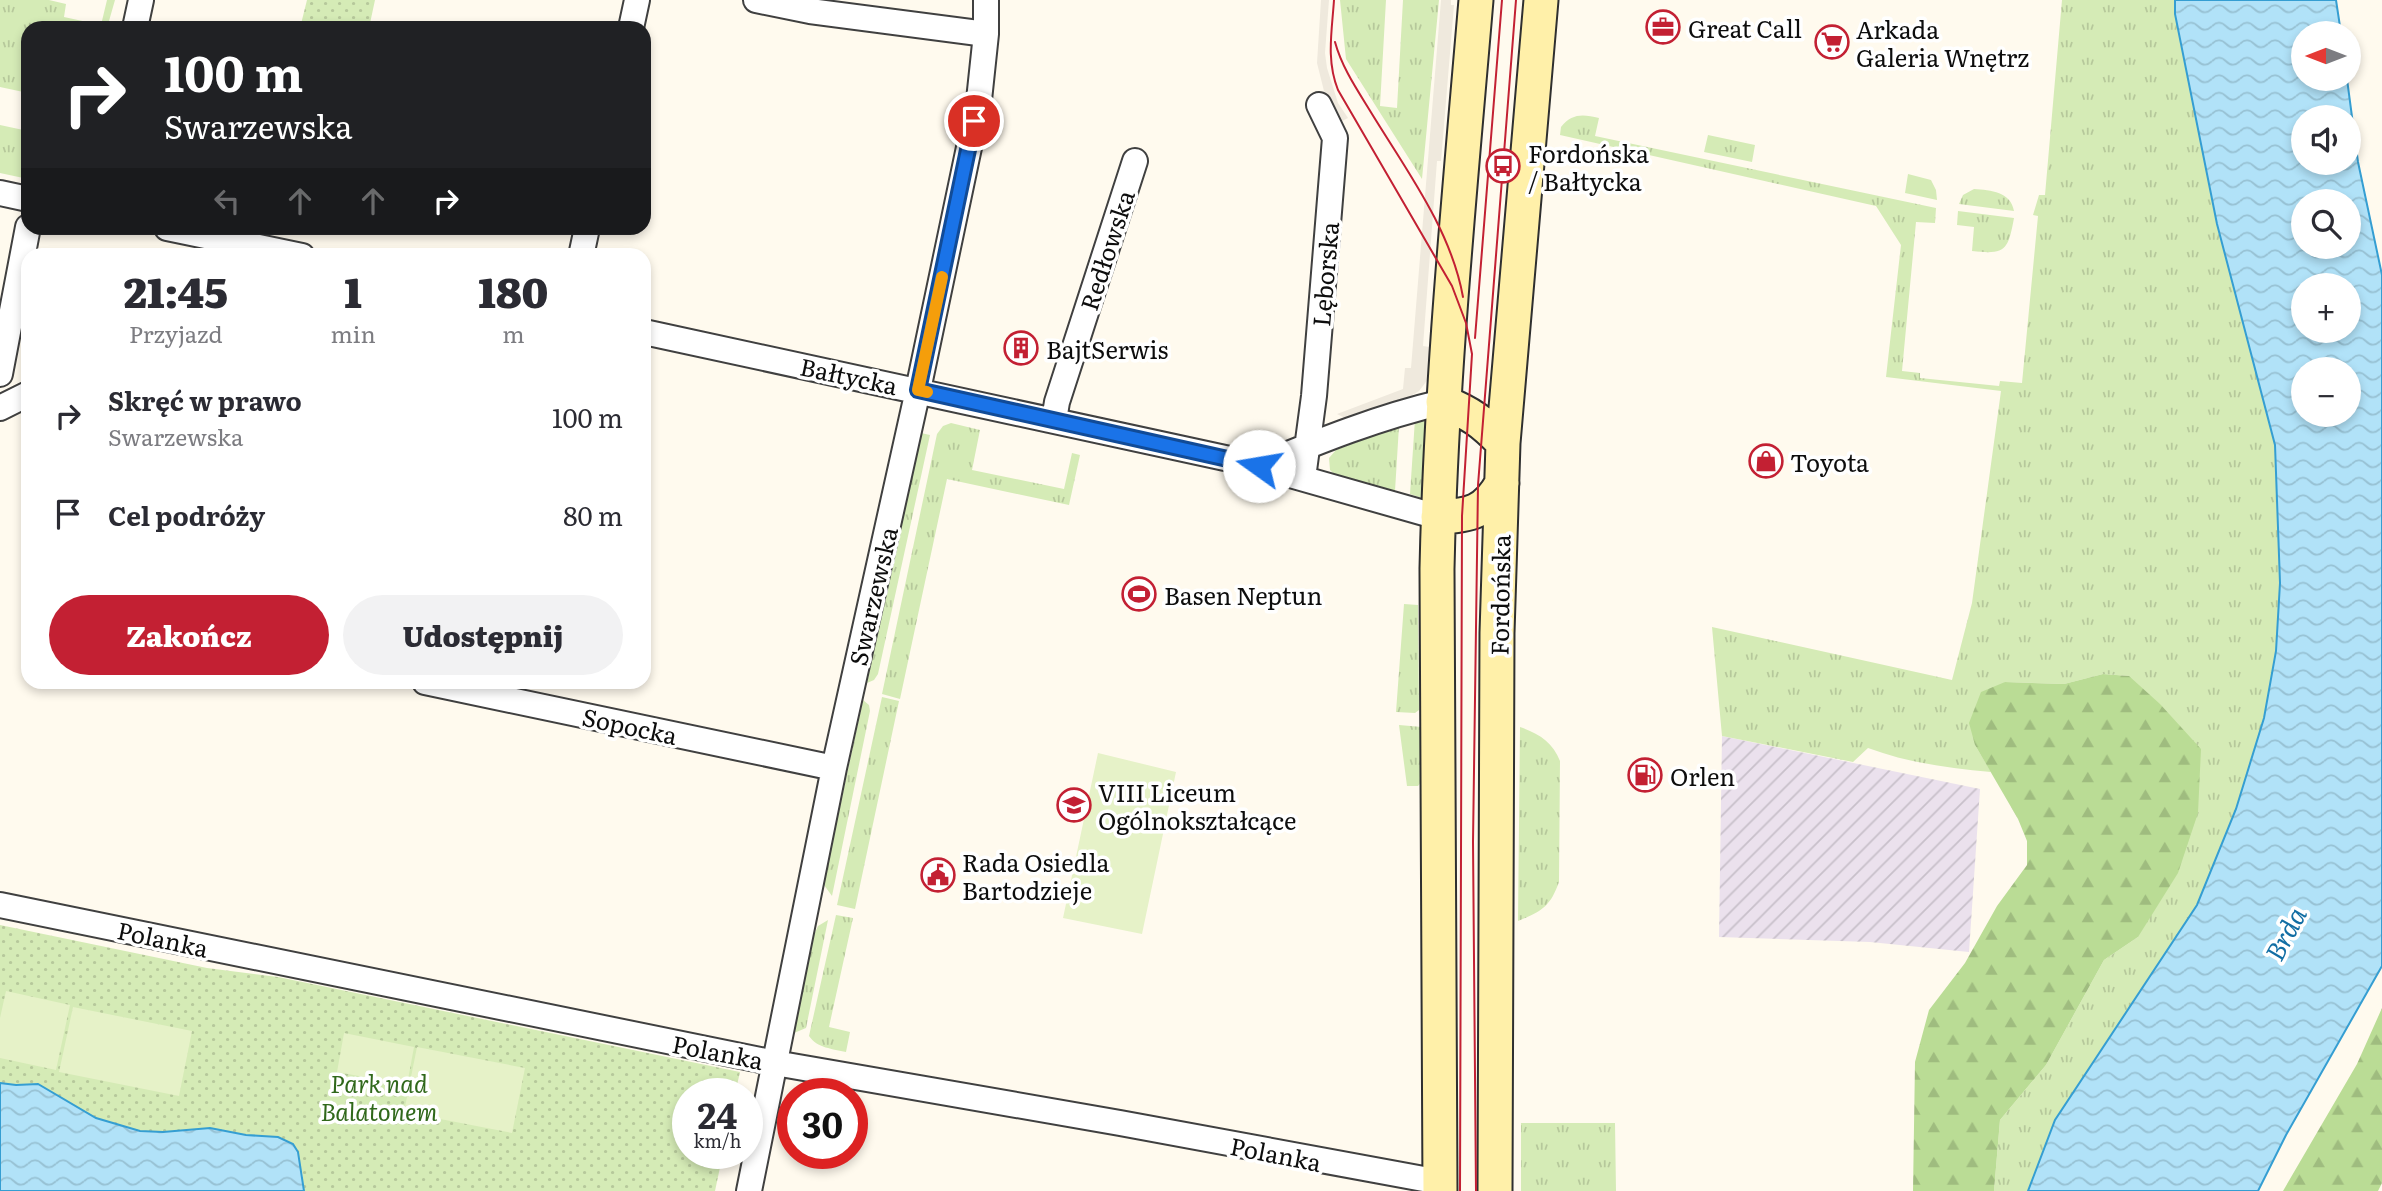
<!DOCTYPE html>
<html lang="pl">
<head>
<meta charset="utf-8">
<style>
	body { margin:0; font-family:Literata,serif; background:#f2f2f3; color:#2b2b33; height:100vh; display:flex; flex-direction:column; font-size:26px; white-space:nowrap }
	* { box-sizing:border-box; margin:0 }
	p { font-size:23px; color:#7c7c81 }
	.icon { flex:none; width:38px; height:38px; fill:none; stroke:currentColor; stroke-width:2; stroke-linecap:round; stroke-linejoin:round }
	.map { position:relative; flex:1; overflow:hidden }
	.drawer { position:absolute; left:21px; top:248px; width:630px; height:441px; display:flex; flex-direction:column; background:#fff; border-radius:21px; box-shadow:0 4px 10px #0003 }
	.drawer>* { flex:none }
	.banner { position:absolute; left:21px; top:21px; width:630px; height:214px; border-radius:21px; box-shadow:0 4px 10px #0003; background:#202124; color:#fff; overflow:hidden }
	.needle { width:46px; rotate:270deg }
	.tools { position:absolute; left:2291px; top:21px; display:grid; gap:14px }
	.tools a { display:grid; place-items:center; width:70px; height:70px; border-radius:50%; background:#fff; box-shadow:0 4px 10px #0003; font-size:35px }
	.speed { position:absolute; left:672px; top:1078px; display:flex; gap:14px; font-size:35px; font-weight:700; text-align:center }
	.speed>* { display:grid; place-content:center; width:91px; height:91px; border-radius:50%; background:#fff; box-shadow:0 4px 10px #0003; line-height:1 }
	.speed small { font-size:18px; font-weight:400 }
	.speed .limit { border:10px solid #d22; background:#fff; color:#111 }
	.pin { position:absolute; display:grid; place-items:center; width:60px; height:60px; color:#fff; margin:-30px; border:4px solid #fff; border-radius:50%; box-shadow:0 2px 7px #0007 }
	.me { position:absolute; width:77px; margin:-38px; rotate:283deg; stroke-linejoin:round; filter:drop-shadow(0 0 5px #0008) }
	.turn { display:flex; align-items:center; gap:24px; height:147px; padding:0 28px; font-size:32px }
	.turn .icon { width:91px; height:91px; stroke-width:2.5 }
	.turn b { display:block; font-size:49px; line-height:60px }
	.lanes { display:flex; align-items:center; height:66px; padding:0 28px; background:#0003; justify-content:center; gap:35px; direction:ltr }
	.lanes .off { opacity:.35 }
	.eta { display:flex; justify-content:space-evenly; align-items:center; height:119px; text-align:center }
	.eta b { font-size:42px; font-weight:800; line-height:49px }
	.button { display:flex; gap:14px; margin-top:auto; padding:14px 28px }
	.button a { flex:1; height:80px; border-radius:42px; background:#c32033; color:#fff; font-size:28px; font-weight:800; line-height:80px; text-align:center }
	.button a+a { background:#f2f2f3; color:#2b2b33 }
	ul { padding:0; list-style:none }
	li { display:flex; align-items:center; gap:21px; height:98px; padding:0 28px }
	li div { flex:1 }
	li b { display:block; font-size:26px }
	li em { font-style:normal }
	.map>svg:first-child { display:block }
	.industrial { fill:url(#industrial-furrows) }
	.grass { fill:url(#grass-tufts) }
	.forest { fill:url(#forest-firs) }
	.park { fill:url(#park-dots) }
	.pitch { fill:#e6f2c8 }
	.plaza { fill:#efe9dd }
	.water { fill:url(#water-waves); stroke:#359ed2; stroke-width:2; fill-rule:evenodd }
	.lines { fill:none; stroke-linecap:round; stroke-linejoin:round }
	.street-casing { stroke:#404040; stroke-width:28 }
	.secondary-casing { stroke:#2f2f2f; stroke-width:37 }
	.street { stroke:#fff; stroke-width:24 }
	.secondary { stroke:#fff0a9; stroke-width:33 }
	.tram { stroke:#c32033; stroke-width:2 }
	.route-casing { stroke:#114b97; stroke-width:18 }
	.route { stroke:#1a73e8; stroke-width:12 }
	.slow { stroke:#f59e0b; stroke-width:12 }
	.labels { text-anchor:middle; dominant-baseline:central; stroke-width:7; stroke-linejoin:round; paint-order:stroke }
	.poi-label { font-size:24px; fill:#0d0d0d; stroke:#fff; text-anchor:start }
	.street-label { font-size:24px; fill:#0d0d0d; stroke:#fff }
	.park-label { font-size:24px; font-style:italic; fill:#30681b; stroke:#fff }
	.water-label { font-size:26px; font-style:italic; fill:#126ea4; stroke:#fff }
</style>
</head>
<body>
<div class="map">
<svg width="2382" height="1191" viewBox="0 0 2382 1191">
	<defs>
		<pattern id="industrial-furrows" width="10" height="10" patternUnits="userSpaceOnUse" patternTransform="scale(1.75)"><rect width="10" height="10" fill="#ebe1ed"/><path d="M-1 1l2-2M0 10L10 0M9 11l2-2" fill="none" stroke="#c8c0ca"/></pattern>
		<pattern id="grass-tufts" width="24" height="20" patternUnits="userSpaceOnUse" patternTransform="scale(1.75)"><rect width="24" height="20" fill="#d5ebb6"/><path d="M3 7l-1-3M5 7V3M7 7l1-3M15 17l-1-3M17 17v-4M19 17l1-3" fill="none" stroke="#b6c89b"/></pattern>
		<pattern id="forest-firs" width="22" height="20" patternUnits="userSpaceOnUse" patternTransform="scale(1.75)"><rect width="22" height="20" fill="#badc95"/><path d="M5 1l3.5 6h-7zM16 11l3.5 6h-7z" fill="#9fbc7f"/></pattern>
		<pattern id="park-dots" width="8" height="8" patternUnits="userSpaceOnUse" patternTransform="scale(1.75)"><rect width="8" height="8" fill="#d5ebb6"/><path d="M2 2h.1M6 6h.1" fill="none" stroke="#b6c89b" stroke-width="1.8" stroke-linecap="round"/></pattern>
		<pattern id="water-waves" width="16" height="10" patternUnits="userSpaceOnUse" patternTransform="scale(1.75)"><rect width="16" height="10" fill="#b1e2f8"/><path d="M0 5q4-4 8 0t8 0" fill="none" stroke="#97c1d3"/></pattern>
	</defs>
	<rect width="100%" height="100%" fill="#fffaee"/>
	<path class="industrial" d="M1722 736 1980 789 1969 952 1870 942 1719 937Z"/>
	<path class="grass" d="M0 0H49L66 4 64 17 101 25 107 0H115L107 28H28V93L0 87Z
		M1340 0H1386L1380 106 1397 108 1403 0H1439L1422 179 1346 59Z
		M2062 0H2175L2217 224 2275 445 2280 583 2276 651 2264 718 2236 809 2197 905 2055 1120 2028 1191H1994L2000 1120 2046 1065 2104 960 2138 937 2129 676 2103 674 2064 684 2005 682 1975 745 1991 772C1949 768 1908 763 1868 748L1853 762 1722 736 1712 627 1952 680 1972 603 2001 391 1886 377 1901 245 1876 206 1560 135 1561 127C1572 113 1583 114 1599 118L1595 136 1936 208 1935 223 1916 222 1902 371 1920 373V378L1999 386 2000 381 2022 383 2038 216 2033 215 2039 195H2045Z
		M0 125 28 131V179L0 173Z
		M1708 135 1755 145 1752 162 1704 152Z
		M1908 174 1931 180 1936 190 1937 200 1905 193Z
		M1974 189C1991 190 2011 192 2014 211L1959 204 1963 195Z
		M1958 211 2014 218C2008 250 2006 255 1972 251L1974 227 1957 225Z
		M1415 419 1425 420 1430 428 1425 499 1410 494Z
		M951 423 980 430 972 470 1064 489 1072 453 1080 455 1069 505 947 479 900 699 882 694 937 434 943 426Z
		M1399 426 1395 491 1334 474 1330 470 1329 458 1336 450Z
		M921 433 930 435 878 674 874 680 867 683Z
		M1404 604 1418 605 1419 710 1415 713 1396 712Z
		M882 697 899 701 855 909 837 905Z
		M863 700 869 705 870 711 832 896 824 885 825 876Z
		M1399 725 1422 727V781L1418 786H1407Z
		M1520 727C1538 733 1553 742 1560 761L1559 882C1550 907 1542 911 1518 921Z
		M836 915 853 918 829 1027 850 1032 846 1052C833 1049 817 1048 809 1036Z
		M828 920 806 1028 794 1033 813 937 818 926Z
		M1521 1123H1615L1616 1191H1521Z"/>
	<path class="forest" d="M2103 674 2129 676 2160 704 2201 749 2198 813 2178 873 2138 937 2104 960 2046 1065 2000 1120 1994 1191H1913L1915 1062 1929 1010 1965 963 1997 906 2027 865V841L2018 819 1975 745 1969 723 1981 692 2005 682 2064 684Z
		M2382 1008V1183L2378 1191H2283L2357 1064Z"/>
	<path class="park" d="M307 0H375L369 28H300Z
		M0 925 207 968 278 977 740 1072 735 1094H688V1153H723L715 1191H304L302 1171 246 1135 210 1128 163 1132 140 1131 96 1118 38 1084 16 1085 0 1083Z"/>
	<path class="pitch" d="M1098 753 1176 772 1142 934 1063 918Z
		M6 991 70 1005 56 1070 0 1058V1018Z
		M73 1007 192 1031 179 1096 59 1072Z
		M344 1033 414 1047 407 1085 337 1072Z
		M417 1047 525 1068 512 1133 404 1112Z"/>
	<path class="plaza" d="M1321 0H1329L1325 53 1327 68 1338 103 1348 118 1340 122 1324 91 1317 63Z
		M1441 0H1451V5H1454L1441 161H1437L1423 346 1436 348 1432 374 1419 391 1411 396 1359 416 1345 418 1337 414 1403 389 1405 368H1411Z"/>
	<path class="water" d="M2175 0H2336L2341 33H2303V79H2347L2358 162 2382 275V966L2286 1135 2258 1191H2028L2055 1120 2197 905 2236 809 2264 718 2276 651 2280 583 2275 445 2217 224 2175 14ZM2303 117H2348V163H2303ZM2303 201H2348V247H2303ZM2303 285H2348V331H2303ZM2303 369H2348V415H2303Z
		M0 1083 16 1085 38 1084 96 1118 140 1131 163 1132 210 1128 246 1135 278 1137 293 1144 298 1152 304 1191H0Z"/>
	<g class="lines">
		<defs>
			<path id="street" d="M756 0 810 11 986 34
				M135 28 141 0
				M631 28 637 0
				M0 193 28 199
				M167 228 302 256
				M581 256 587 228
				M644 332 1248 463 1438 517
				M0 374 28 227
				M0 408 28 394
				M1054 420 1057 402 1135 161
				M1259 466C1319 441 1379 417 1443 402
				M1303 478 1314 396 1335 138 1319 105
				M425 682 834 768
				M0 905 775 1063 1120 1123 1440 1182
				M749 1191 834 768 918 390 979 100 986 34V0"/>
			<path id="secondary" d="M1443 402C1470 413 1483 422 1503 443
				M1438 517C1470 516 1486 512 1502 483
				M1440 1191 1437 569C1441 379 1460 189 1476 0
				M1495 1191 1497 633 1503 443 1541 0"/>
		</defs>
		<use href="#street" class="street-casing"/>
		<use href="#secondary" class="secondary-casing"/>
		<use href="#street" class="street"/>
		<use href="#secondary" class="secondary"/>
		<path class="tram" d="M1334 0C1332 31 1326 60 1338 90L1452 286 1466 323 1472 354 1462 516 1460 1191
			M1335 42C1342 68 1358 91 1372 114 1407 171 1451 230 1463 297
			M1475 338 1502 0
			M1476 1191 1473 842 1478 485 1516 0"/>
	</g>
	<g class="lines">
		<defs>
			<path id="route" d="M974 121 918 390 1259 466"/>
		</defs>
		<use href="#route" class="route-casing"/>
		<use href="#route" class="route"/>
		<path class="slow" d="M927 392 918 390 942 277"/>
	</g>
	<defs>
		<symbol id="office-ring" viewBox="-11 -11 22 22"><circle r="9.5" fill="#fff" stroke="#c32033" stroke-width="1.5"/><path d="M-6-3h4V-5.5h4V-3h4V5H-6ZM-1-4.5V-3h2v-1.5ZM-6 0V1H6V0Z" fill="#c32033"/></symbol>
		<symbol id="supermarket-ring" viewBox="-11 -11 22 22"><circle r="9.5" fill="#fff" stroke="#c32033" stroke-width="1.5"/><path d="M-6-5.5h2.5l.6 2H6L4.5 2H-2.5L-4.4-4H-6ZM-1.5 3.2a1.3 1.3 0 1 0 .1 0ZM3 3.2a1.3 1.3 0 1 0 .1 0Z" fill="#c32033"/></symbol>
		<symbol id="bus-ring" viewBox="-11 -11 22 22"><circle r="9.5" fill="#fff" stroke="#c32033" stroke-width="1.5"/><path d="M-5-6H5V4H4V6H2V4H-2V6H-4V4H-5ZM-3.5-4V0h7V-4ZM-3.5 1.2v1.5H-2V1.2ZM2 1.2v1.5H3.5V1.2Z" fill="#c32033"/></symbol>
		<symbol id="building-ring" viewBox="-11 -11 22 22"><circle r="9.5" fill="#fff" stroke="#c32033" stroke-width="1.5"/><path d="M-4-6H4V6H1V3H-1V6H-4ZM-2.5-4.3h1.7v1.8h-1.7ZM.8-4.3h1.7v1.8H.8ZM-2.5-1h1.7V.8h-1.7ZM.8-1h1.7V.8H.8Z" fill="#c32033"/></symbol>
		<symbol id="shop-ring" viewBox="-11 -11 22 22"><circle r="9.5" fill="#fff" stroke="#c32033" stroke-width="1.5"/><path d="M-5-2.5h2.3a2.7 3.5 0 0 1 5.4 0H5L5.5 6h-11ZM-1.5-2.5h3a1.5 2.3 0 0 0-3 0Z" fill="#c32033"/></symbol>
		<symbol id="stadium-ring" viewBox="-11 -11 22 22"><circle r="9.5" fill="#fff" stroke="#c32033" stroke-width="1.5"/><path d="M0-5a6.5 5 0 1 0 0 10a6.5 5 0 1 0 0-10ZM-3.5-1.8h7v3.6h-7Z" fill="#c32033"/></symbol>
		<symbol id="fuel-ring" viewBox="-11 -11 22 22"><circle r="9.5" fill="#fff" stroke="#c32033" stroke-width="1.5"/><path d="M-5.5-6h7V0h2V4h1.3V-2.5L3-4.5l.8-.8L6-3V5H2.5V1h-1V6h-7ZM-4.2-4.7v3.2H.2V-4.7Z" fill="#c32033"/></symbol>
		<symbol id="school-ring" viewBox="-11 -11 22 22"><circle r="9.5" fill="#fff" stroke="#c32033" stroke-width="1.5"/><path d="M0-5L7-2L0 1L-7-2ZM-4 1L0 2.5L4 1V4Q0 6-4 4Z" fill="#c32033"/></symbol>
		<symbol id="civic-ring" viewBox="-11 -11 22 22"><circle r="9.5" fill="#fff" stroke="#c32033" stroke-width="1.5"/><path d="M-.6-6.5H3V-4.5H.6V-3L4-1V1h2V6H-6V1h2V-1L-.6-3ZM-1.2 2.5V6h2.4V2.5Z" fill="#c32033"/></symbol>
	</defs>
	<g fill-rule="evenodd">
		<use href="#office-ring" x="1644" y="8" width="38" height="38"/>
		<use href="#supermarket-ring" x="1813" y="23" width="38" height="38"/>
		<use href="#bus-ring" x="1484" y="147" width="38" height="38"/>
		<use href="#building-ring" x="1002" y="329" width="38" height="38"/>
		<use href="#shop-ring" x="1747" y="442" width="38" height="38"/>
		<use href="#stadium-ring" x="1120" y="575" width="38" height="38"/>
		<use href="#fuel-ring" x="1626" y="756" width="38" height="38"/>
		<use href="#school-ring" x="1055" y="786" width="38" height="38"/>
		<use href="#civic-ring" x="919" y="856" width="38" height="38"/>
	</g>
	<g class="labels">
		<g class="poi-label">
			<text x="1688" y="27">Great Call</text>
			<text x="1856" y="28">Arkada<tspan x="1856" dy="28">Galeria Wnętrz</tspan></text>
			<text x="1528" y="152">Fordońska<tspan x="1528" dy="28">/ Bałtycka</tspan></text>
			<text x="1046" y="348">BajtSerwis</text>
			<text x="1790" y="461">Toyota</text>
			<text x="1164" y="594">Basen Neptun</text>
			<text x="1670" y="775">Orlen</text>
			<text x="1098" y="791">VIII Liceum<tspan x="1098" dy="28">Ogólnokształcące</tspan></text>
			<text x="962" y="861">Rada Osiedla<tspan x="962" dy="28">Bartodzieje</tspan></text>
		</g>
		<g class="street-label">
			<text transform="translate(1106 250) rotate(-72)">Redłowska</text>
			<text transform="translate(1324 274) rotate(-85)">Lęborska</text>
			<text transform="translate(849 375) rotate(12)">Bałtycka</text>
			<text transform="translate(1499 595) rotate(-89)">Fordońska</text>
			<text transform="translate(872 596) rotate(-77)">Swarzewska</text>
			<text transform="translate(630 725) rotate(12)">Sopocka</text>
			<text transform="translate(163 938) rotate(12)">Polanka</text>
			<text transform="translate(718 1051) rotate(11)">Polanka</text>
			<text transform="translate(1276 1153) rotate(11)">Polanka</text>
		</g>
		<g class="park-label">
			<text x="379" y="1082">Park nad<tspan x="379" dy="28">Balatonem</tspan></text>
		</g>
		<g class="water-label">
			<text transform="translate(2284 933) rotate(-62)">Brda</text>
		</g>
	</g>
</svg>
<div class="tools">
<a><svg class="needle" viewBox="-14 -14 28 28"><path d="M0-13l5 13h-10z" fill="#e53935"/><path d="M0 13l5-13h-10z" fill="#7c7c81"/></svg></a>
<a><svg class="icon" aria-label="sound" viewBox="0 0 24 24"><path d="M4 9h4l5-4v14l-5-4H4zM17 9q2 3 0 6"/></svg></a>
<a><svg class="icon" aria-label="search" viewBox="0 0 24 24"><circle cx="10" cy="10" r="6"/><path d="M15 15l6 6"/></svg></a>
<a>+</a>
<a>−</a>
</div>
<div class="speed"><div>24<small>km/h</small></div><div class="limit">30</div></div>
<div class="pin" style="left:974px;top:121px;background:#d93025"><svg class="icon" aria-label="arrive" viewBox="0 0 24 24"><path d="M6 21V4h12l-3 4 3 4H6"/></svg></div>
<svg class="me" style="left:1259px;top:466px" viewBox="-20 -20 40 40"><circle r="19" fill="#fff"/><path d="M0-13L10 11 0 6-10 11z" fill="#1a73e8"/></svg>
<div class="banner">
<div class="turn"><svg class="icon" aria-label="right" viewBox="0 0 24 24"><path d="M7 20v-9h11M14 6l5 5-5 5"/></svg><div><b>100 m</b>Swarzewska</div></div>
<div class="lanes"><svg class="icon off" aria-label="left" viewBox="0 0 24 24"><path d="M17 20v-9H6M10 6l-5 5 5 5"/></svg><svg class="icon off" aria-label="ahead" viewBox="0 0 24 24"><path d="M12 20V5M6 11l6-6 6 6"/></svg><svg class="icon off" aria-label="ahead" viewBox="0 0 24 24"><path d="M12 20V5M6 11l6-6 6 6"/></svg><svg class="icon" aria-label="right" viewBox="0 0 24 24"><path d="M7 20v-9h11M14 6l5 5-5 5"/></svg></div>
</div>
<section class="drawer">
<div class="eta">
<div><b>21:45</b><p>Przyjazd</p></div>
<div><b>1</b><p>min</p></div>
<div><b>180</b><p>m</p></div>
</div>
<ul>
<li><svg class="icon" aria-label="right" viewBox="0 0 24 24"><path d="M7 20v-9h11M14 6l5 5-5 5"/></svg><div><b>Skręć w prawo</b><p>Swarzewska</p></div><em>100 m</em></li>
<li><svg class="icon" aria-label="arrive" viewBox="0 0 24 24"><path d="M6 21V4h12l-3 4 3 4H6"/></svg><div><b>Cel podróży</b></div><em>80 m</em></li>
</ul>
<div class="button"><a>Zakończ</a><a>Udostępnij</a></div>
</section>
</div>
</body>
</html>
